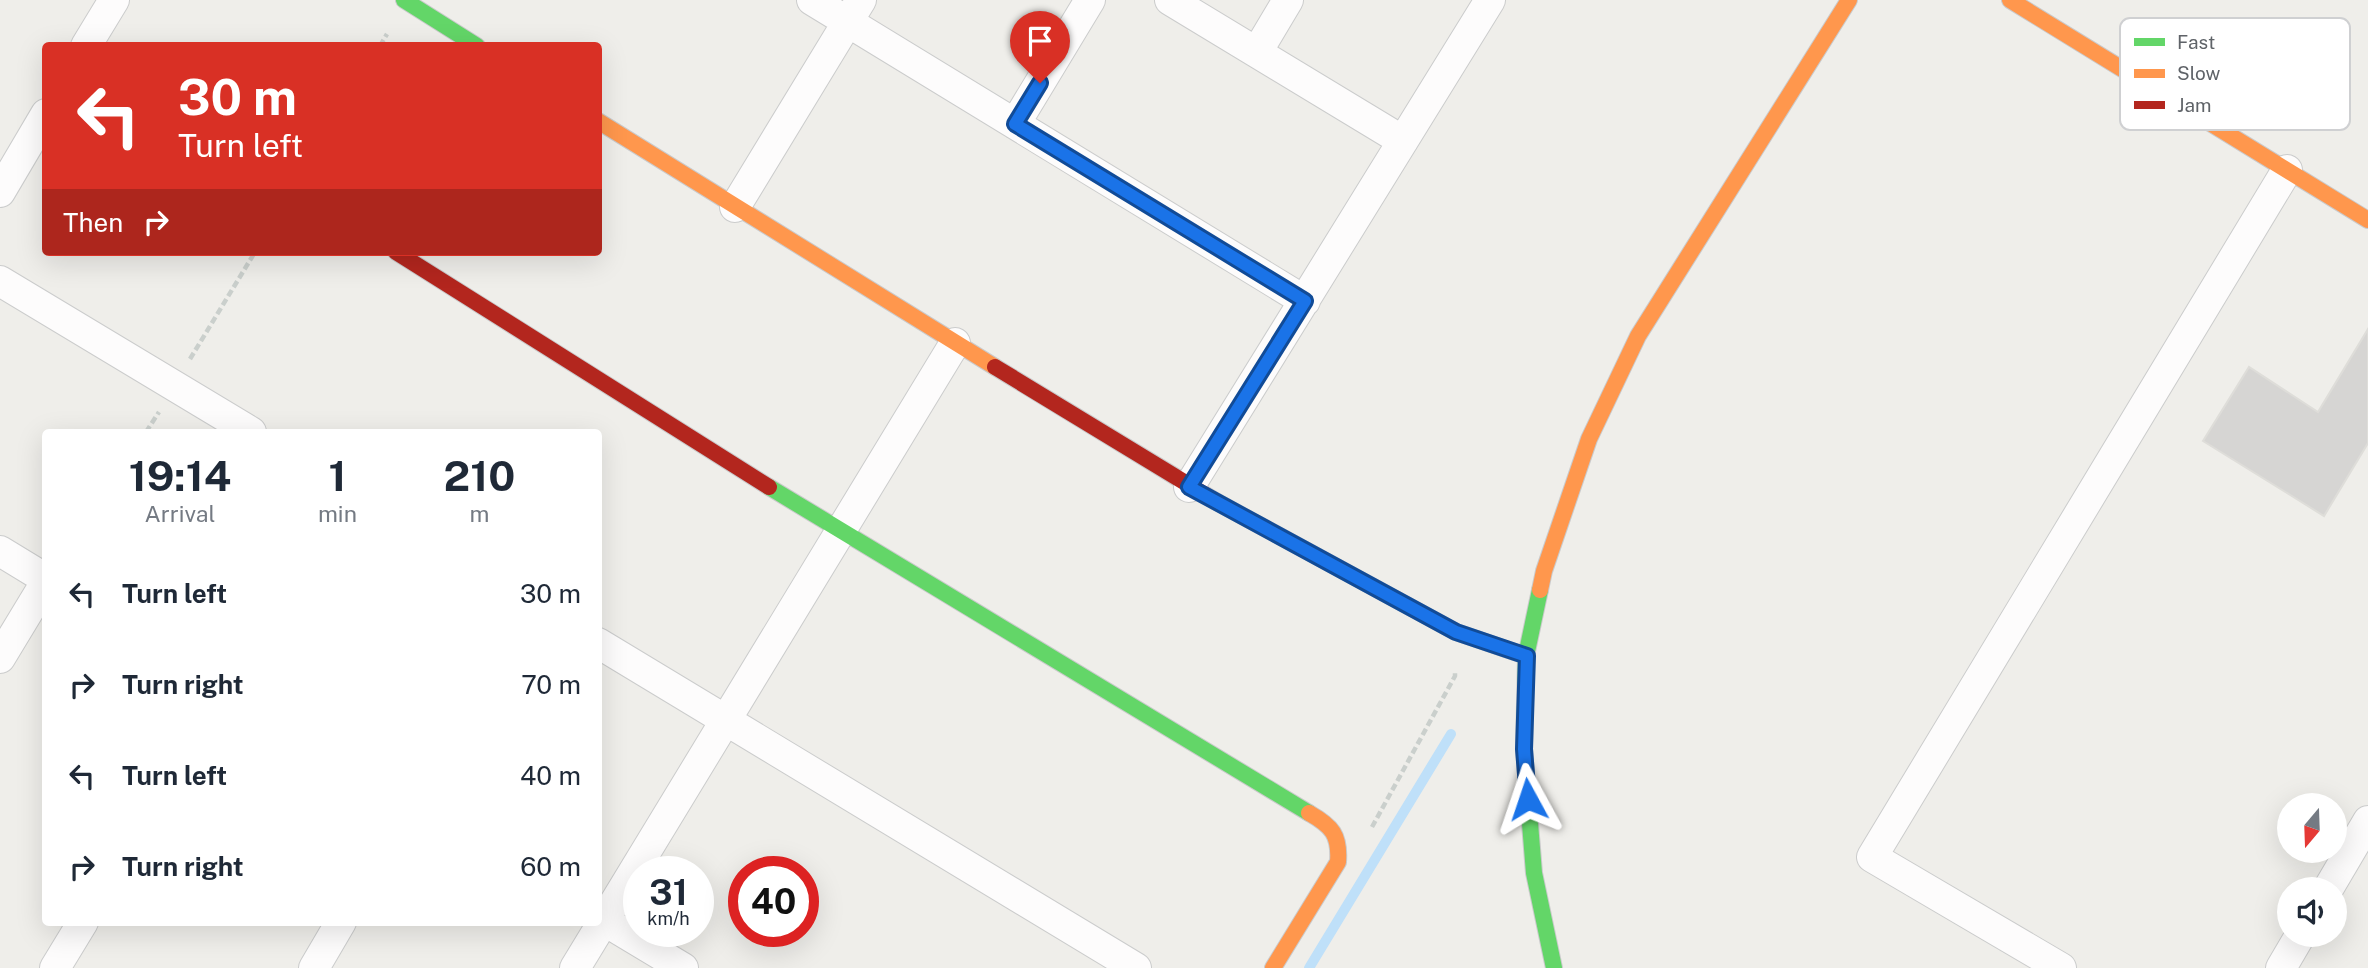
<!DOCTYPE html>
<html lang="en">
<head>
<meta charset="utf-8">
<style>
	body { margin:0; font-family:"Public Sans",sans-serif; background:#f6f6f7; color:#1f2937; height:100vh; display:flex; flex-direction:column; font-size:26px; white-space:nowrap }
	* { box-sizing:border-box; margin:0 }
	p { font-size:23px; color:#747a83 }
	.icon { flex:none; width:38px; height:38px; fill:none; stroke:currentColor; stroke-width:2; stroke-linecap:round; stroke-linejoin:round }
	.map { position:relative; flex:1; overflow:hidden }
	.panel { position:absolute; left:42px; top:429px; width:560px; height:497px; display:flex; flex-direction:column; background:#fff; border-radius:7px; box-shadow:0 7px 28px #0002 }
	.panel>* { flex:none }
	.hud { position:absolute; left:42px; top:42px; width:560px; height:214px; border-radius:7px; box-shadow:0 7px 28px #0002; background:#d93025; color:#fff; overflow:hidden }
	.needle { width:46px; rotate:199deg }
	.controls { position:absolute; left:2277px; top:793px; display:grid; gap:14px }
	.controls a { display:grid; place-items:center; width:70px; height:70px; border-radius:50%; background:#fff; box-shadow:0 7px 28px #0002; font-size:35px }
	.speed { position:absolute; left:623px; top:856px; display:flex; gap:14px; font-size:35px; font-weight:700; text-align:center }
	.speed>* { display:grid; place-content:center; width:91px; height:91px; border-radius:50%; background:#fff; box-shadow:0 7px 28px #0002; line-height:1 }
	.speed small { font-size:18px; font-weight:400 }
	.speed .limit { border:10px solid #d22; background:#fff; color:#111 }
	.pin { position:absolute; display:grid; place-items:center; width:60px; height:60px; color:#fff; margin:-72px -30px; border-radius:50% 50% 50% 0; rotate:-45deg; box-shadow:0 0 7px #0007 }
	.pin .icon { rotate:45deg }
	.me { position:absolute; width:77px; margin:-38px; rotate:355deg; stroke-linejoin:round; filter:drop-shadow(0 0 5px #0008) }
	.turn { display:flex; align-items:center; gap:24px; height:147px; padding:0 21px; font-size:32px }
	.turn .icon { width:91px; height:91px; stroke-width:2.5 }
	.turn b { display:block; font-size:49px; line-height:60px }
	.then { display:flex; align-items:center; height:66px; padding:0 21px; background:#0003; gap:14px; font-size:26px }
	.eta { display:flex; justify-content:space-evenly; align-items:center; height:119px; text-align:center }
	.eta b { font-size:42px; font-weight:700; line-height:49px }
	ul { padding:0; list-style:none }
	li { display:flex; align-items:center; gap:21px; height:91px; padding:0 21px }
	li div { flex:1 }
	li b { display:block; font-size:26px }
	li em { font-style:normal }
	.map>svg:first-child { display:block }
	.lines { fill:none; stroke-linecap:round; stroke-linejoin:round }
	.stream { stroke:#bfe0f9; stroke-width:10 }
	.building { fill:#d6d5d3; stroke:#deddd9; stroke-width:2 }
	.street-casing { stroke:#cbcccc; stroke-width:32 }
	.fast-casing { stroke:#cacacb; stroke-width:18 }
	.slow-casing { stroke:#cacacb; stroke-width:18 }
	.jam-casing { stroke:#cacacb; stroke-width:18 }
	.path { stroke:#cacfcc; stroke-width:4.5; stroke-dasharray:7 3.5; stroke-linecap:butt }
	.street { stroke:#fdfcfc; stroke-width:30 }
	.fast { stroke:#63d668; stroke-width:16 }
	.slow { stroke:#ff974d; stroke-width:16 }
	.jam { stroke:#b3261e; stroke-width:16 }
	.route-casing { stroke:#114b97; stroke-width:18 }
	.route { stroke:#1a73e8; stroke-width:12 }
	.key { fill:#fff; stroke:#cfd0d2; stroke-width:2 }
	.key-label { font-size:19px; fill:#5f6368 }
</style>
</head>
<body>
<div class="map">
<svg width="2368" height="968" viewBox="0 0 2368 968">
	<rect width="100%" height="100%" fill="#efeeea"/>
	<g class="lines">
		<path class="stream" d="M1309 968 1451 734"/>
	</g>
	<path class="building" d="M2368 329V443L2324 516 2203 441 2249 367 2318 412Z"/>
	<g class="lines">
		<defs>
			<path id="street" d="M812 0 1305 301
				M1170 0 1403 141
				M86 46 114 0
				M1257 52 1288 0
				M1015 124 1090 0
				M0 192 46 114
				M735 207 861 0
				M0 281 251 432
				M1189 487 1490 0
				M0 551 46 579
				M598 643 1136 968
				M0 658 46 582
				M2328 889 2368 821
				M598 917 683 968
				M55 968 83 922
				M314 968 341 922
				M575 968 955 343
				M2061 968 1872 857 2287 170
				M2281 968 2301 934"/>
			<path id="fast" d="M404 0 477 46
				M769 487 1309 813
				M1217 502 1456 632 1526 656
				M1540 590 1526 656 1524 749 1534 873 1554 968"/>
			<path id="slow" d="M2010 0 2368 220
				M598 121 995 367
				M1540 590 1544 571 1589 439 1638 336 1849 0
				M1273 968 1338 862C1340 835 1332 826 1309 813"/>
			<path id="jam" d="M396 252 769 487
				M995 367 1217 502"/>
		</defs>
		<use href="#street" class="street-casing"/>
		<use href="#fast" class="fast-casing"/>
		<use href="#slow" class="slow-casing"/>
		<use href="#jam" class="jam-casing"/>
		<path class="path" d="M380 46 387 34
			M190 359 255 252
			M146 432 159 412
			M1372 827 1455 676V672"/>
		<use href="#street" class="street"/>
		<use href="#fast" class="fast"/>
		<use href="#slow" class="slow"/>
		<use href="#jam" class="jam"/>
	</g>
	<g class="lines">
		<defs>
			<path id="route" d="M1040 83 1015 124 1305 301 1189 487 1456 632 1527 656 1524 749 1528 799"/>
		</defs>
		<use href="#route" class="route-casing"/>
		<use href="#route" class="route"/>
	</g>
	<rect x="2120" y="18" width="230" height="112" rx="10" class="key"/>
	<rect x="2134" y="38" width="31" height="8" fill="#63d668"/>
	<rect x="2134" y="69" width="31" height="9" fill="#ff974d"/>
	<rect x="2134" y="101" width="31" height="8" fill="#b3261e"/>
	<g class="key-label">
		<text x="2177" y="49">Fast</text>
		<text x="2177" y="80">Slow</text>
		<text x="2177" y="112">Jam</text>
	</g>
</svg>
<div class="controls">
<a><svg class="needle" viewBox="-14 -14 28 28"><path d="M0-13l5 13h-10z" fill="#e53935"/><path d="M0 13l5-13h-10z" fill="#747a83"/></svg></a>
<a><svg class="icon" aria-label="sound" viewBox="0 0 24 24"><path d="M4 9h4l5-4v14l-5-4H4zM17 9q2 3 0 6"/></svg></a>
</div>
<div class="speed"><div>31<small>km/h</small></div><div class="limit">40</div></div>
<div class="pin" style="left:1040px;top:83px;background:#d93025"><svg class="icon" aria-label="arrive" viewBox="0 0 24 24"><path d="M6 21V4h12l-3 4 3 4H6"/></svg></div>
<svg class="me" style="left:1528px;top:799px" viewBox="-20 -20 40 40"><path d="M0-17L14 15 0 8-14 15z" fill="#1a73e8" stroke="#fff" stroke-width="4"/></svg>
<div class="hud">
<div class="turn"><svg class="icon" aria-label="left" viewBox="0 0 24 24"><path d="M17 20v-9H6M10 6l-5 5 5 5"/></svg><div><b>30 m</b>Turn left</div></div>
<div class="then">Then<svg class="icon" aria-label="right" viewBox="0 0 24 24"><path d="M7 20v-9h11M14 6l5 5-5 5"/></svg></div>
</div>
<section class="panel">
<div class="eta">
<div><b>19:14</b><p>Arrival</p></div>
<div><b>1</b><p>min</p></div>
<div><b>210</b><p>m</p></div>
</div>
<ul>
<li><svg class="icon" aria-label="left" viewBox="0 0 24 24"><path d="M17 20v-9H6M10 6l-5 5 5 5"/></svg><div><b>Turn left</b></div><em>30 m</em></li>
<li><svg class="icon" aria-label="right" viewBox="0 0 24 24"><path d="M7 20v-9h11M14 6l5 5-5 5"/></svg><div><b>Turn right</b></div><em>70 m</em></li>
<li><svg class="icon" aria-label="left" viewBox="0 0 24 24"><path d="M17 20v-9H6M10 6l-5 5 5 5"/></svg><div><b>Turn left</b></div><em>40 m</em></li>
<li><svg class="icon" aria-label="right" viewBox="0 0 24 24"><path d="M7 20v-9h11M14 6l5 5-5 5"/></svg><div><b>Turn right</b></div><em>60 m</em></li>
</ul>
</section>
</div>
</body>
</html>
